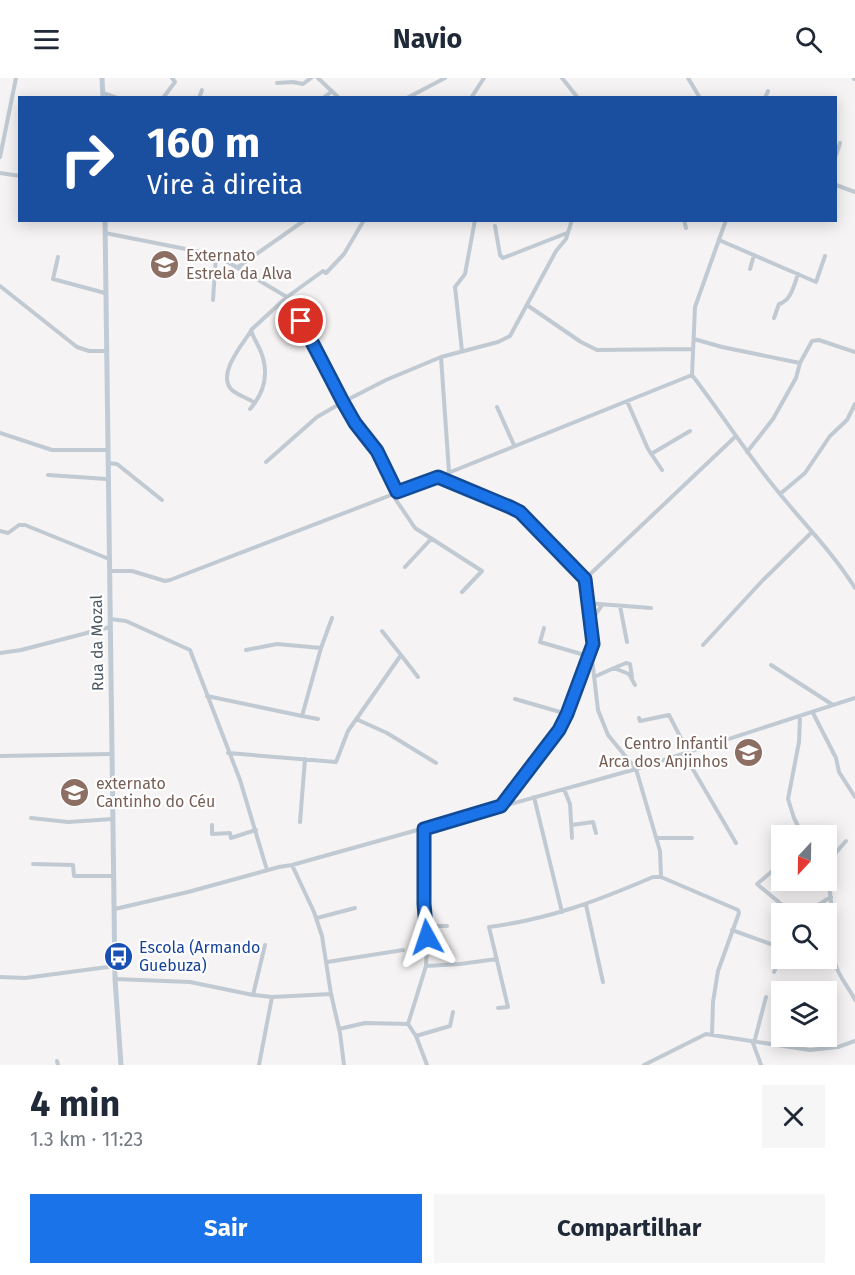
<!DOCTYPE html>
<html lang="pt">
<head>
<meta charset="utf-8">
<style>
	body { margin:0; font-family:"Fira Sans",sans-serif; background:#f6f6f7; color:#1f2937; height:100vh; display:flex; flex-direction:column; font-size:22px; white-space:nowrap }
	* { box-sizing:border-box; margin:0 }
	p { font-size:20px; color:#747a83 }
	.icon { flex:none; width:33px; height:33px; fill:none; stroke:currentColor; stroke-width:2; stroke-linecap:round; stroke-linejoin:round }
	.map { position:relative; height:987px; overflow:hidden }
	.sheet { display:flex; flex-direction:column; background:#fff; flex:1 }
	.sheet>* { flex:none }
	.guide { position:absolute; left:18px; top:18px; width:819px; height:126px; border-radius:0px; box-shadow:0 3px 15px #0003; background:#1a4fa0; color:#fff; overflow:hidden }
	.needle { width:39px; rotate:202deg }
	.buttons { position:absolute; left:771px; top:747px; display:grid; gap:12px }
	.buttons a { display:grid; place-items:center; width:66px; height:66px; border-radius:0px; background:#fff; box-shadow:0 3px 15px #0003; font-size:30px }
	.pin { position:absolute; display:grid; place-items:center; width:51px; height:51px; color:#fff; margin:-26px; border:3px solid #fff; border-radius:50%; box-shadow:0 2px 6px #0007 }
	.me { position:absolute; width:66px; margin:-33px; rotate:355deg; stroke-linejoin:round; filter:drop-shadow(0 0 4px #0008) }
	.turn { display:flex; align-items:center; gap:21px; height:126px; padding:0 30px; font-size:27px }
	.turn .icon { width:78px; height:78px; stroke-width:2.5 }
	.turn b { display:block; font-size:42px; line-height:51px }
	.round { display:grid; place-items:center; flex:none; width:63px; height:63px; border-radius:0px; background:#f6f6f7 }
	.summary { display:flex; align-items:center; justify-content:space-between; height:102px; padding:0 30px }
	h1 { font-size:36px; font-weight:700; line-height:45px }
	.button { display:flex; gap:12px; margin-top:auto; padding:12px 30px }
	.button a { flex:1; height:69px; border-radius:0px; background:#1a73e8; color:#fff; font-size:24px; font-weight:700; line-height:69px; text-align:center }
	.button a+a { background:#f6f6f7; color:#1f2937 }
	header { display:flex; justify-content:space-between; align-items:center; height:78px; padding:0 30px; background:#fff; font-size:27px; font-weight:700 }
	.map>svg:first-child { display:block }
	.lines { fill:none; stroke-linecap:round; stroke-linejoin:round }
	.street { stroke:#c1cad2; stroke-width:4 }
	.secondary { stroke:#c1cbd6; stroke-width:5 }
	.route-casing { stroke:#114b97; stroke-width:15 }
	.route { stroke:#1a73e8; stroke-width:10 }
	.labels { text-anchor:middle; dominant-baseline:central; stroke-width:4.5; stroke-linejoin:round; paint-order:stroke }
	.education-label { font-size:16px; fill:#785e54; stroke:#fff; text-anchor:start }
	.street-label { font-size:16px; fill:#4a5661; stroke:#fff }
	.transit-label { font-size:16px; fill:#164399; stroke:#fff; text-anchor:start }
</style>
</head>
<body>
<header><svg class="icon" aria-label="menu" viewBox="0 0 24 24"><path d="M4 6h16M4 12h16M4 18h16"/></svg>Navio<svg class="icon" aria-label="search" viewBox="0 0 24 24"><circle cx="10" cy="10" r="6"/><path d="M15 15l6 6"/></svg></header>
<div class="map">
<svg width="855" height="987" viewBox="0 0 855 987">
	<rect width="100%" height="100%" fill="#f5f3f3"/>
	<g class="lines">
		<path class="street" d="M318 0 339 20
			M562 0 578 20
			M688 0 700 20
			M854 1 855 0
			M277 5 293 4 303 6 311 0
			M103 15 117 20
			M163 20 175 4 172 0
			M199 20 202 12
			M323 20 331 14
			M407 20 445 0
			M471 20 484 0
			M765 20 768 13
			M836 77 840 65
			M0 79 16 0
			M0 95 20 98
			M836 107 855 114
			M684 142 686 150
			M726 142 695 229 692 297C722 336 748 378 780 416 805 447 834 476 855 510
			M495 148 500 177 503 180 567 155
			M105 155 216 177 287 219 343 324 355 345 377 373 397 414
			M719 162 816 204 825 178
			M58 179 53 201 105 215
			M238 189 305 142
			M750 191 754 177
			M0 208 77 269 89 273H105
			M213 222 216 177
			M527 227 581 264 597 272 692 271
			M774 240 779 226C791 223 794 207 798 196
			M251 253C242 267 215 298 233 313 240 318 248 320 255 325
			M694 261 722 269 800 285
			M462 273 455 209 465 196 475 142
			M441 279 449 394
			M627 323 648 371 662 392
			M497 329 514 367
			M250 331C265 314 269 295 261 274 258 266 253 260 251 252L287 219 323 193 326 195 344 176 364 142
			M0 355 52 372H107
			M747 374 773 341 796 300 800 285 812 263 819 262 855 274
			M651 376 690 353
			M266 384 317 339 343 324 386 302 441 279 498 264 510 258 556 173 566 161 572 142
			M108 385 117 386 162 422
			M48 397 107 401
			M439 399 520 434 585 501 593 566 567 636 559 652 501 728
			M392 416 415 450 482 493 462 514
			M780 416 805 395 830 358 847 342 855 326
			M0 453 8 455 19 447H25L109 481
			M405 489 431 461
			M110 493H132L165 503 170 502 438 399 692 297
			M585 501 736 358
			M586 525 651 530
			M620 528 627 564
			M110 541 126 543 190 572 240 702 267 792
			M591 543 602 527
			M544 550 540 564 588 578
			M382 553 401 577
			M703 567 763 502 811 455
			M246 572 277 566 321 570
			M591 572 598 632 608 657 636 691 660 773 661 799
			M0 575 21 572 110 549
			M771 587 833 627
			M614 590 626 585 630 586 632 599
			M594 599 614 590 629 596 635 607
			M207 618 302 638 321 570 332 540
			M515 621 567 636
			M813 635 836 680 839 694 855 719
			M302 638 318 641
			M639 640 640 643 669 637 688 674
			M800 640 799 664 788 721 794 740 803 758
			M356 641 387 655 436 685
			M228 675 336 684 348 653 401 577 418 599
			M684 676 736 765
			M0 678 112 676
			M564 711 570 726 572 760
			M534 719 562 834
			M31 740 68 744 113 741
			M300 744 305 681
			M212 747V756L230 755 231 760 256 752
			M572 747 593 744 596 755
			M656 760H692
			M782 785 757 806 793 836
			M33 786 73 787 74 798H114
			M826 786 846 763
			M292 787 314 834 322 858 331 916 340 955 344 987
			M826 798C835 825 830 855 835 884 837 897 849 909 855 922
			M586 827 603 904
			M115 831 188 814 279 789 292 787 636 691 855 620
			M803 836 831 819
			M317 840 355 830
			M426 848H447
			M732 852 782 870
			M810 880 835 886
			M327 884 403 872
			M426 888 460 886 497 881
			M774 894 782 876
			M0 899 25 900 115 888
			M115 901 190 904 253 917 272 919 331 916
			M253 917 265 867
			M498 930 508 929 489 849C550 841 597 823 653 799H661L738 832 739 835 718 893 713 924 712 956
			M408 946 426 888 427 865 425 826 424 751
			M339 951 365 945 408 946 416 958 427 987
			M416 958 450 948 453 934
			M753 965 761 987
			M754 965 766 919
			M57 983 58 987
			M259 987 272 919
			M644 987 706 956 810 972 838 969 855 963"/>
		<path class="secondary" d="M102 0 103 20
			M105 142 115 901 121 987"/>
	</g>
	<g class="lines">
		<defs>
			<path id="route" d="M301 243 343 324 355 345 377 373 397 414 438 399 510 429 520 434 585 501 593 566 567 636 559 652 501 728 424 751V826L427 859"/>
		</defs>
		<use href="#route" class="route-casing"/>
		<use href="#route" class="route"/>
	</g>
	<defs>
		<symbol id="university-disc" viewBox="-11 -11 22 22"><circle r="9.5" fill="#8d6e63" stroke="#fff"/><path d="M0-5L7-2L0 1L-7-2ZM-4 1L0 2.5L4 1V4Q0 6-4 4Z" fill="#fff"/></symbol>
		<symbol id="school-disc" viewBox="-11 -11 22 22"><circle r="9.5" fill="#8d6e63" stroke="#fff"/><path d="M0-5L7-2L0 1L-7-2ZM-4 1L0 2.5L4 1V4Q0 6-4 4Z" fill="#fff"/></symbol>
		<symbol id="bus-disc" viewBox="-11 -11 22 22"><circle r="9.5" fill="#1a4fb4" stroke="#fff"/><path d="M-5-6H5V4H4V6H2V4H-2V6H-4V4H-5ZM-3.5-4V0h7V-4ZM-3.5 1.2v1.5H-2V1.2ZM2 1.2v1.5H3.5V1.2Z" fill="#fff"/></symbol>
	</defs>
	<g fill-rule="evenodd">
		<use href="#university-disc" x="148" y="170" width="33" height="33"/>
		<use href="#school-disc" x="732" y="658" width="33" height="33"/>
		<use href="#school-disc" x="58" y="698" width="33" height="33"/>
		<use href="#bus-disc" x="102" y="862" width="33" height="33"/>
	</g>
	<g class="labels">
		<g class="education-label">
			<text x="186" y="177">Externato<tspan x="186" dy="18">Estrela da Alva</tspan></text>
			<text x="728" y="665" text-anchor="end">Centro Infantil<tspan x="728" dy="18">Arca dos Anjinhos</tspan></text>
			<text x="96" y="705">externato<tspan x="96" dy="18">Cantinho do Céu</tspan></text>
		</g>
		<g class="street-label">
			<text transform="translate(97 565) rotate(-91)">Rua da Mozal</text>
		</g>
		<g class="transit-label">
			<text x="139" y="869">Escola (Armando<tspan x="139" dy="18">Guebuza)</tspan></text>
		</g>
	</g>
</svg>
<div class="buttons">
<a><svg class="needle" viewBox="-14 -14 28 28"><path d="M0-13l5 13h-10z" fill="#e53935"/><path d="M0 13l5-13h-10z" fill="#747a83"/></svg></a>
<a><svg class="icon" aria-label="search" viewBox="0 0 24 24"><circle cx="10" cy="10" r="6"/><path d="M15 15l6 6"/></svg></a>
<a><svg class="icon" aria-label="layers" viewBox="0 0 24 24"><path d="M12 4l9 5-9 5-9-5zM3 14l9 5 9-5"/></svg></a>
</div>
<div class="pin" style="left:301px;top:243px;background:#d93025"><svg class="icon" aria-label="arrive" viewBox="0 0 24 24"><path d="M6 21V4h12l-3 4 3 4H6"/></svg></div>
<svg class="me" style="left:427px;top:859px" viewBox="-20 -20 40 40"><path d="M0-17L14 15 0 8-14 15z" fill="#1a73e8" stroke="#fff" stroke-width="4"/></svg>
<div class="guide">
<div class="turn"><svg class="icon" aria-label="right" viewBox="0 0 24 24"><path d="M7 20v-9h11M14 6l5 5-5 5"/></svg><div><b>160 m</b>Vire à direita</div></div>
</div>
</div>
<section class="sheet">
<div class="summary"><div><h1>4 min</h1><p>1.3 km · 11:23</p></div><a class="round"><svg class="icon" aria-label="close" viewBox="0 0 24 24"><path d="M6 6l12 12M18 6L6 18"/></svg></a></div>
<div class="button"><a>Sair</a><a>Compartilhar</a></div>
</section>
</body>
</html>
